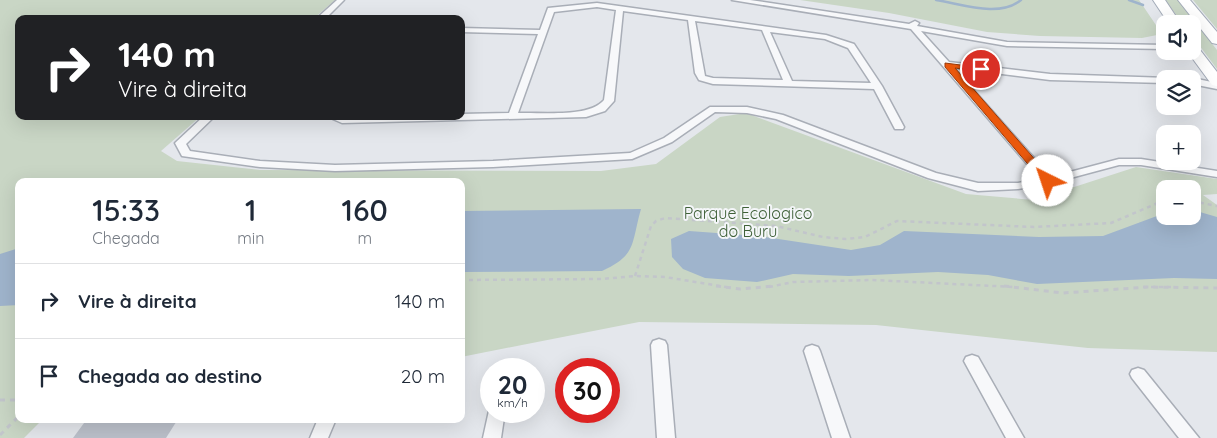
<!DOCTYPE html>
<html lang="pt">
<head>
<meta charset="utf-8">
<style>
	body { margin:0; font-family:Quicksand,sans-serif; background:#f6f6f7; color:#1f2937; height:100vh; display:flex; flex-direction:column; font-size:19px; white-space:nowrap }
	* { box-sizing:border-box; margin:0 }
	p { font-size:16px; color:#747a83 }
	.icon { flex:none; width:28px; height:28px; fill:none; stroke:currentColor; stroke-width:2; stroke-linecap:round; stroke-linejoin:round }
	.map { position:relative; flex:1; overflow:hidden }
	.panel { position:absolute; left:15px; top:178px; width:450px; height:245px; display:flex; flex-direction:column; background:#fff; border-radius:10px; box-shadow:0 5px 20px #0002 }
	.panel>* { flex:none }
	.banner { position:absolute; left:15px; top:15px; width:450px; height:105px; border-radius:10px; box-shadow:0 5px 20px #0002; background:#202124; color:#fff; overflow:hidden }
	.buttons { position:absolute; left:1156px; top:15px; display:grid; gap:10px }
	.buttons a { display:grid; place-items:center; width:45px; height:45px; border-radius:10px; background:#fff; box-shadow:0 5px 20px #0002; font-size:25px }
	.speed { position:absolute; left:480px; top:358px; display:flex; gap:10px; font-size:25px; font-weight:700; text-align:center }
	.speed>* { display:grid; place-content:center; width:65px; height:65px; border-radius:50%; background:#fff; box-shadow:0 5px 20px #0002; line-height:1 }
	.speed small { font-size:12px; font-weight:400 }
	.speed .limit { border:8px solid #d22; background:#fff; color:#111 }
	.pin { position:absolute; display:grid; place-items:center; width:42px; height:42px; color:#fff; margin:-21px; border:2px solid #fff; border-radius:50%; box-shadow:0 1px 5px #0007 }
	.me { position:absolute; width:55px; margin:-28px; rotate:319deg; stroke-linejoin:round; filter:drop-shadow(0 0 4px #0008) }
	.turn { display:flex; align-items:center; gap:18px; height:105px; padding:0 20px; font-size:22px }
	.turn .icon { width:65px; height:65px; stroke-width:2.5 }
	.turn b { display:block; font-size:35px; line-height:42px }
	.eta { display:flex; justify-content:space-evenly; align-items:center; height:85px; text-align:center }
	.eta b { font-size:30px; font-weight:600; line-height:35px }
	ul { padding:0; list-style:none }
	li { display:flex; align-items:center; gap:15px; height:75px; padding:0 20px; border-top:1px solid #e0e1e3 }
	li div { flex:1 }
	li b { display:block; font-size:19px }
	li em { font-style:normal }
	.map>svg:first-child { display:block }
	.green { fill:#c9d6c5; fill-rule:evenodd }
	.water { fill:#9fb4cc }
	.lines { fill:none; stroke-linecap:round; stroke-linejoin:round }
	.stream { stroke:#9fb4cc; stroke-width:2.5 }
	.building { fill:#bbc0ca }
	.minor-casing { stroke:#a9aeb7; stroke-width:3 }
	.primary-casing { stroke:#a3abb8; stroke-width:2 }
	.path-far1 { stroke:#c2c5cb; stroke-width:2.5; stroke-dasharray:4 4; stroke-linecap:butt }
	.path { stroke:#c2c5cb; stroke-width:3; stroke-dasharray:5 5; stroke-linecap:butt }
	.minor { fill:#f7f8fa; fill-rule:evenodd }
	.primary { fill:#fff; fill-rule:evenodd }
	.route { fill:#ea580c; stroke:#983908 }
	.labels { text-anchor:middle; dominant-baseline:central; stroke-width:4; stroke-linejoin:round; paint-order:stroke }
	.park-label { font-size:16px; fill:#3f6138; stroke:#f4f6f9 }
</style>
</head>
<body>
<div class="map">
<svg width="1217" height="438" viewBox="0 0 1217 438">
	<rect width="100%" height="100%" fill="#e4e7ec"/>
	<path class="green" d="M0 0H335L313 19H19V116H201L161 151 177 161 260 170 601 171 656 164 720 117 746 113 966 194 1034 200 1136 167 1217 179V194L1203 195 1217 205V352L1088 348 876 325 639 322 461 357V181H19V419H43L24 438H0ZM1165 189H1192V216H1165Z
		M800 0H1139L1162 34 1142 38 1040 36 987 32 889 13Z
		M1165 0H1178L1217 50V69L1193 37 1192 24H1183Z
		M1193 0H1217V29Z"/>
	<path class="water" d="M641 209C631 244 637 255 602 271L461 272V211Z
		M1193 210 1217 217V279L1174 278 1037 284 988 275 938 272 849 276 793 274 757 282 705 278 683 269 672 257 671 239 689 231 758 236 851 250 880 245 904 231 1039 237 1103 236 1165 213V216H1192Z
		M19 248V305L0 306V254Z"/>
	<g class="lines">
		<path class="stream" d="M936 0C962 4 999 18 1021 0
			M1129 0 1143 5"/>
	</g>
	<path class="building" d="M87 419H178L166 438H73Z"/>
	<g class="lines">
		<defs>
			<path id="minor" d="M337 0H344L325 19H316Z
				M732 0H750L909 24 915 21 919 23 917 26 1007 42 1165 45V49L1007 46 921 31 949 62 1050 74 1168 78 1165 79V83L1050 80 954 68 1051 177 1119 159H1141L1217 171V177L1141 165H1119L1048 184 1018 189 978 191 928 178 776 119 747 113 715 112 672 142 632 159 493 167 335 171 260 167 182 156 175 143 204 116H215L186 144 190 151 260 161 335 165 493 161 630 153 664 138 710 107H747L783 115 936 173 978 183H1018L1040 179 911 29Z
				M597 3 826 35 854 44 882 86 904 127 903 129H895L874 89 713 84 699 80 695 73 688 20 623 11 614 101 605 111 586 117 342 123 326 116H461V114L509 113 538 34 461 32V28L540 30 548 8ZM597 7 616 10 604 100C589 118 541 112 518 113L554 12ZM695 21 762 30 783 80 713 78 705 76ZM770 32 825 39 848 48 871 83 792 81Z
				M1192 78 1217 83V89L1192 84V79H1190Z
				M659 339 665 341 667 345 675 438H657L651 345 653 341Z
				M812 345 818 347 820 351 850 438H832L804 351 806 347Z
				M972 355 978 357 1024 438H1006L964 361 966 357Z
				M1138 368 1144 370 1199 438H1179L1132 378 1130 374 1132 370Z
				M490 406 491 411H505L501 438H483Z
				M318 419H336L328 438H310Z"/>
			<path id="primary" d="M1153 0H1165L1181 24H1169Z
				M1178 0H1190L1217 32V44L1212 43Z
				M1192 45 1197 46 1217 72V86L1212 85 1187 51H1192Z"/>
		</defs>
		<use href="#minor" class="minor-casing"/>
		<use href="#primary" class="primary-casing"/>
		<path class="path-far1" d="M1192 201 1217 206
			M635 276 651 226 656 221 665 218 776 226 823 237 846 239 865 237 897 221 1034 227 1111 223 1165 200
			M461 280 602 279 635 276 665 277 726 287
			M769 287 793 282 873 280 1014 287
			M1143 287H1172"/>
		<path class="path" d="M716 286 740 289 775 286
			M1004 286 1063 293 1148 287 1217 288
			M0 400H19
			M0 435 19 416"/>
		<use href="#minor" class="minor"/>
		<use href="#primary" class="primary"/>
	</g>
	<path class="route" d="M945 63 984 68 985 69 981 72 955 68 1052 179V183H1044L945 67Z"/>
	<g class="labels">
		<g class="park-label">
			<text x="748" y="213">Parque Ecologico<tspan x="748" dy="18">do Buru</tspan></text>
		</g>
	</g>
</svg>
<div class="buttons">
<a><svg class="icon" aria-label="sound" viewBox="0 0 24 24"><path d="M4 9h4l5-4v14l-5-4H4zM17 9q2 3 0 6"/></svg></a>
<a><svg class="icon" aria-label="layers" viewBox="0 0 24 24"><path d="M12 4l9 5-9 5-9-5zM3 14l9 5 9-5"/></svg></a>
<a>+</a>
<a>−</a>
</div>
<div class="speed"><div>20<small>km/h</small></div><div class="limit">30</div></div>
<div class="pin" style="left:981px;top:69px;background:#d93025"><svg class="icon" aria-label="arrive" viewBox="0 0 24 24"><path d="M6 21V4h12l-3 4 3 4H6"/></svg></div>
<svg class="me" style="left:1048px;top:181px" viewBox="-20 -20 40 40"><circle r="19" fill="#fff"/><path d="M0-13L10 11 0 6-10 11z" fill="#ea580c"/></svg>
<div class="banner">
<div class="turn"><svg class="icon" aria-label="right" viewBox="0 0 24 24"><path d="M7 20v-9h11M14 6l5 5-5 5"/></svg><div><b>140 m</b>Vire à direita</div></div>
</div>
<section class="panel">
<div class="eta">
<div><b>15:33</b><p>Chegada</p></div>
<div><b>1</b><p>min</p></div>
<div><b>160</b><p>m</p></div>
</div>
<ul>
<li><svg class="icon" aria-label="right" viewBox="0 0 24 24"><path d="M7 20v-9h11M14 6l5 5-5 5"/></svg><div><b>Vire à direita</b></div><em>140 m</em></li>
<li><svg class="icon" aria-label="arrive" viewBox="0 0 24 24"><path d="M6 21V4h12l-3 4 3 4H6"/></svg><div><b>Chegada ao destino</b></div><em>20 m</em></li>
</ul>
</section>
</div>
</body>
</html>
